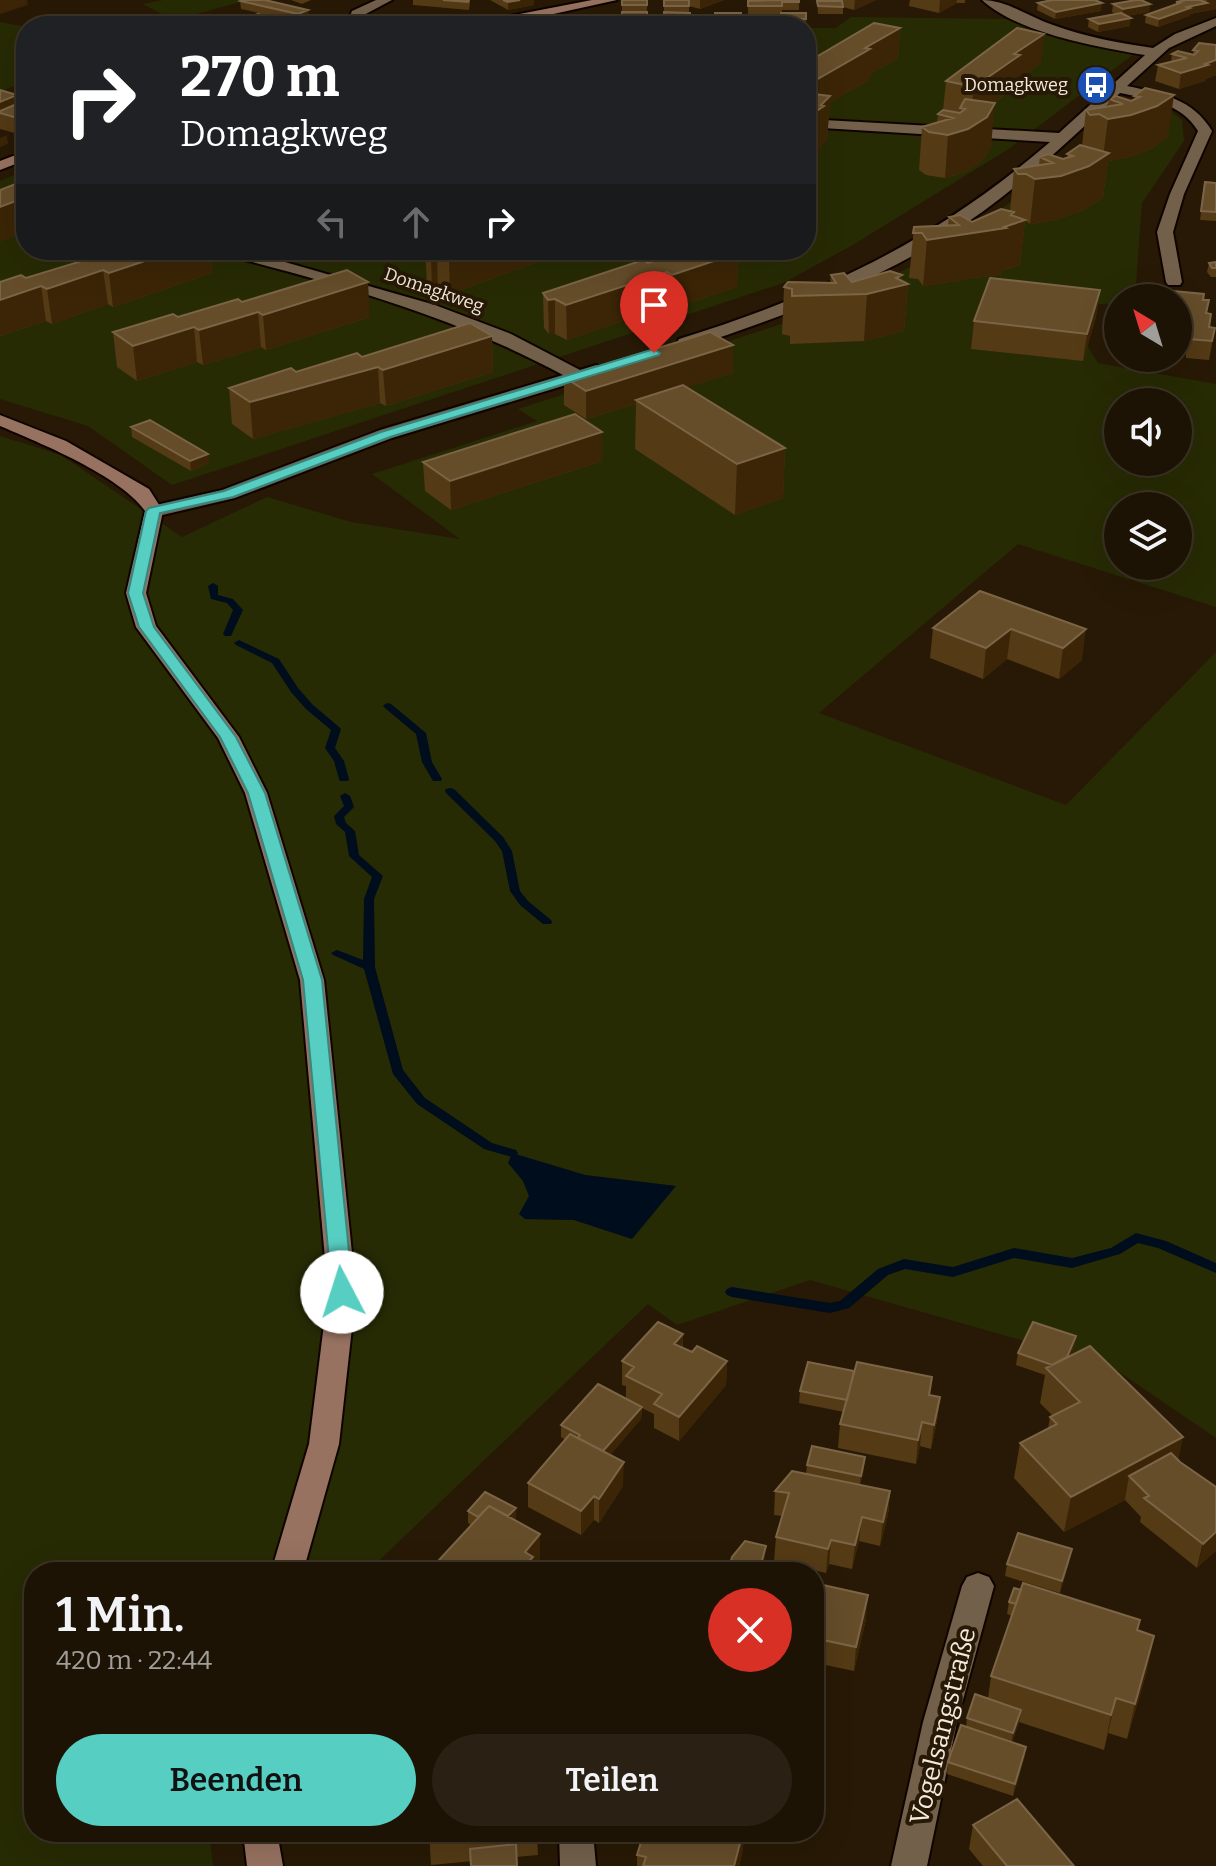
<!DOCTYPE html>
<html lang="de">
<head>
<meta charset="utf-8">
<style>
	body { margin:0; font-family:Bitter,serif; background:#2a2013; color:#f1f3f6; height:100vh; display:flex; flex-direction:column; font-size:30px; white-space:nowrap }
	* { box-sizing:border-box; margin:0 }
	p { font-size:26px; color:#a09e9a }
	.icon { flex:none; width:44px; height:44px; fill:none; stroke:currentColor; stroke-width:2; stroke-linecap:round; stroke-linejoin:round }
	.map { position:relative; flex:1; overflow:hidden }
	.sheet { position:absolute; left:24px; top:1562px; width:800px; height:280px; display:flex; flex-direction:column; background:#1d1304; border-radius:32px; box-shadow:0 8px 32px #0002,0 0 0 2px #3b3226 }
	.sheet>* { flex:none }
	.banner { position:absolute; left:16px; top:16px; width:800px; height:244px; border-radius:32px; box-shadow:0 8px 32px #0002,0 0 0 2px #3b3226; background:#202124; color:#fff; overflow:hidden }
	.needle { width:52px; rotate:322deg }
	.buttons { position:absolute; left:1104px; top:284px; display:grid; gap:16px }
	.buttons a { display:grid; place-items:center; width:88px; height:88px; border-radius:50%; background:#1d1304; box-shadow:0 8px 32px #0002,0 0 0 2px #3b3226; font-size:40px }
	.pin { position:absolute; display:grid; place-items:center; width:68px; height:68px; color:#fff; margin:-82px -34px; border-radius:50% 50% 50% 0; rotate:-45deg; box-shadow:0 0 8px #0007 }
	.pin .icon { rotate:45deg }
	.me { position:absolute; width:88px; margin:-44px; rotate:355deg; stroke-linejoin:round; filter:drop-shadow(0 0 6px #0008) }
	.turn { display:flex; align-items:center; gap:28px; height:168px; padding:0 32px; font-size:36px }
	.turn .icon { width:104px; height:104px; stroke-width:2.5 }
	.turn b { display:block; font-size:56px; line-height:68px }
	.lanes { display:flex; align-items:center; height:76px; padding:0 32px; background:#0003; justify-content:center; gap:40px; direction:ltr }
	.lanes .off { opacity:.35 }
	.round { display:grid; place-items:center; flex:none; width:84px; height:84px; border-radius:42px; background:#2a2013 }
	.head { display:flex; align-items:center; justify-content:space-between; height:136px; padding:0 32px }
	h1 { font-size:48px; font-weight:600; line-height:60px }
	.action { display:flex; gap:16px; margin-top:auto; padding:16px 32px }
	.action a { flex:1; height:92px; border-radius:48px; background:#57cec2; color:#111; font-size:32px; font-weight:600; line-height:92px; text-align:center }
	.action a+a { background:#2a2013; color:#f1f3f6 }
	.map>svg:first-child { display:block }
	.green { fill:#272b04; fill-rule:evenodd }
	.water { fill:#000d1d }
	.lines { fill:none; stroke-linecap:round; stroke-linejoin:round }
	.stream { fill:#000d1d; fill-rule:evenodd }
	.street-casing { stroke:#0f0400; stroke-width:4 }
	.secondary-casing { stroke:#0f0400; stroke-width:4 }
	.street { fill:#72604b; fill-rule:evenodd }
	.secondary { fill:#977261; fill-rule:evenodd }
	.wall { fill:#543a15 }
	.shaded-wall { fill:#3b2506 }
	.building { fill:#654d2a; stroke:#7b6546; stroke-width:2 }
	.route { fill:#57cec2; stroke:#39867e; stroke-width:2 }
	.labels { text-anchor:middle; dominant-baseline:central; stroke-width:8; stroke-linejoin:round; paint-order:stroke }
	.far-poi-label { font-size:18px; fill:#f3e9dc; stroke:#271905; text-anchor:end }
	.far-street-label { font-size:18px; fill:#f3e9dc; stroke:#271905 }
	.near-street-label { font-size:26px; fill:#f3e9dc; stroke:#271905 }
</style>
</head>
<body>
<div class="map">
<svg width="1216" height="1866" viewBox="0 0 1216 1866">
	<rect width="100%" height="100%" fill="#271905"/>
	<path class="green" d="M163 0H248L174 20 142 4Z
		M851 17 1006 19 1080 42 1134 54 1007 150 851 246 783 283 172 485 88 426 0 399V181L26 170V250H806V28H836Z
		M0 22 26 27V81L0 92Z
		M1167 108 1182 120 1184 141 1142 203 1135 298H1118V304H1011L1078 330 1098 363 1216 384V607L1018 544 819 713 1066 805 1216 652V1438L1109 1365 810 1280 677 1325 648 1304 367 1572H34V1832H209L213 1866H0V436L61 455 182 537 267 497 351 522 460 539 372 474 537 421 518 409 822 311 954 245 1087 144ZM1118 402H1178V462H1118ZM1118 506H1178V566H1118ZM512 1153 585 1175 675 1186 632 1239 574 1220 525 1219 520 1214 529 1196Z"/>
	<path class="water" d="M512 1153 585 1175 676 1186 632 1239 574 1220 525 1219 519 1214 529 1196 523 1181 508 1163Z"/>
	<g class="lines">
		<path class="stream" d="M213 583 218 586V595L233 599 243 610 231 636H225L223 634 233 610 227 603 211 599 208 586Z
			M239 640 279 659 298 688 313 705 339 727 341 729 335 748 344 761 349 779 348 781H340L339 779 334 761 325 748 331 730 306 709 291 692 272 663 236 645 234 643Z
			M388 703 391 704 426 733 432 762 442 779 441 781H433L422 762 416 734 385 708 383 706 385 704Z
			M450 788 454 789 503 837 512 851 520 891 528 901 551 920 552 922 551 924H543L520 905 510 891 502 851 495 841 446 793 445 791 446 789Z
			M345 793 350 796 354 807 344 817 346 823 355 831 359 855 383 876 374 899 375 967 403 1070 425 1098 492 1143 516 1150 518 1153 516 1156 512 1157 484 1149 417 1104 393 1074 364 969 333 955 331 953 337 950 363 960 364 899 372 877 349 856 345 832 336 824 334 816 344 806 340 796Z
			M1136 1233 1166 1241 1216 1263V1273L1158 1248 1138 1243 1120 1254 1072 1268 1014 1258 953 1277 905 1269 888 1275 849 1308 830 1313 732 1297 727 1295 725 1292 727 1289 732 1287 830 1303 840 1301 878 1269 904 1259 953 1267 1014 1248 1072 1258 1111 1248Z"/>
		<defs>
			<path id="street" d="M376 0H392L362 16 358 26H346L352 11Z
				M982 0C1007 0 1029 17 1053 25 1086 37 1119 43 1153 48L1175 34 1216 18V26L1169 48 1127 86C1162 93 1193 99 1212 131L1184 194 1173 232 1182 282 1180 285H1168L1166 282 1157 232 1170 194 1198 131C1181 103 1149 99 1120 93 1066 144 1010 196 947 236 867 285 780 318 691 347H679L677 343 679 339C823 294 935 241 1050 142L806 127V119L1059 133 1145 55C1097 47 1018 33 982 0Z
				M216 250H243L435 305 511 334 580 370 596 365 605 370 602 374 392 438 235 498 154 517 147 515 145 511 147 507 222 490 380 430 563 375C454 316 338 284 218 253Z
				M978 1573 989 1577 994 1586 957 1722 927 1866H891L923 1722 962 1586 967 1577Z
				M559 1832H593L596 1866H560Z"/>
			<path id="secondary" d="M592 0H617L499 26H473L479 22Z
				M26 151V160L0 170V161Z
				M0 415 66 441 149 489 163 511 146 593 156 626 239 737 267 793 324 980 356 1292 339 1444 303 1572H271L309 1444 328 1292 300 980 245 793 218 738 136 627 126 593 145 511C121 476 40 443 0 426Z
				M243 1832H277L283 1866H247Z"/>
		</defs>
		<use href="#street" class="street-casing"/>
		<use href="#secondary" class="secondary-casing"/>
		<use href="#street" class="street"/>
		<use href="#secondary" class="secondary"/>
	</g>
	<path class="wall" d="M291 0H311L302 4Z
		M413 0H470V3L469 10 413 5Z
		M490 0H534V5L508 10Z
		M622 0H647V26H622Z
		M664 0H724L700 9 689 6V26H664Z
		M780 0H799V10H782V13L806 19V26H781V14H748V1Z
		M833 0H876L854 10 843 7V14H818L817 1H833Z
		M910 0H965V3H956L939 13 909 6Z
		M1183 0H1216V9L1190 14 1189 16 1158 27 1145 23 1146 15 1176 5V2Z
		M240 1 308 10 309 18 299 22 241 9Z
		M1038 3 1101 11 1055 19 1037 10Z
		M1113 4H1150L1149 12 1127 16 1130 26 1098 32 1088 27 1089 19 1116 14 1112 12Z
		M715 13H741V25L747 26H715Z
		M156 22 204 26H156Z
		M900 28 898 58 869 75V80L830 102 827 139 822 144V148L806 159V63Z
		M1216 45V75L1206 79 1205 81 1179 89 1155 81 1158 65 1171 62 1172 54H1193V50Z
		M1041 63 1018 80 1017 86 993 103 991 146 983 160 965 172 945 178 926 175 919 170 922 127 937 122 938 114 943 110 946 81Z
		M1145 88 1168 137 1151 149 1126 158 1108 161 1103 197 1084 210 1056 220 1030 224 1025 220 1020 265 1002 271V274L923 286 918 279 909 278 914 227 948 225 949 217 972 222 1010 211 1014 169 1039 165 1040 157 1063 159 1067 158V154L1082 146 1086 110 1108 106 1109 99 1131 101 1134 99V96Z
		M0 90 17 95 18 104 26 100V136L0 129Z
		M1205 182 1216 183V221L1200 220Z
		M118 250H210L212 273 113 307 108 304 52 324 46 321 0 336V282L26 278Z
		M307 250H352L330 259 313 255Z
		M425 250H582L549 262 543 260 450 294 438 289 432 290 427 283Z
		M689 250H773L738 259 737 287 671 309 666 306 567 340 555 334H549L544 328 543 293 648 263Z
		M1216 262V277H1211L1207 272 1209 263Z
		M831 275 852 282 902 275 901 281 908 284 904 331 864 341 790 344V336L782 334 784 287 830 283Z
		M1100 290 1096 317 1083 361 971 349 974 321Z
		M1178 298 1209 300 1207 313 1209 327 1215 328 1209 360 1186 358V353L1178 352Z
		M242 302 370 317 266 350 261 347 203 365 197 362 137 381 117 367 113 332Z
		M492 336 493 372 386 406 380 403 253 439 232 424 229 388 362 357Z
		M733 373 687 387 785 448 783 498 735 515 635 449 636 404 586 419 564 405V377Z
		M131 427 209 463 191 471 132 437Z
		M602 461 451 510 425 491 423 462Z
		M980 591 1082 660 1059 679 1007 659 983 679 930 658 933 628Z
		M683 1334V1348L692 1352 727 1361 726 1385 679 1441 654 1428V1414L642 1408 641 1419 610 1455 623 1486 599 1523 594 1520 581 1535 528 1507V1483L566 1440 561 1437V1425L626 1399V1386L622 1385V1361Z
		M1076 1336 1074 1348 1071 1355 1178 1461 1216 1487 1197 1568 1140 1522 1141 1517 1125 1500 1064 1532 1014 1478 1020 1443 1048 1429 1050 1417 1053 1416 1040 1403 1045 1375 1016 1365 1018 1353Z
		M800 1391 930 1395 940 1397 937 1421 931 1449 920 1446 916 1464 838 1448 840 1424 844 1412 799 1403Z
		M807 1465 864 1469 860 1485 890 1491 888 1515 880 1546 859 1541 852 1569 829 1564 826 1573 774 1561 776 1537 782 1516 774 1515 775 1491 806 1474Z
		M468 1511 516 1521 540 1534V1558L534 1566V1572H440L439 1560 471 1525 468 1523Z
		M1072 1549 1069 1562 1060 1593 1005 1576 1007 1564Z
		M814 1583 866 1619 854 1671 816 1663 814 1670Z
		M1009 1602 1140 1620 1138 1631 1147 1671 1127 1739 1108 1733 1104 1750 1019 1722 1012 1742 1026 1747 1024 1759 1013 1796 947 1774 948 1762 966 1727 967 1718 988 1698 991 1676 1012 1616 1007 1614Z
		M973 1825 1074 1866H983L969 1849Z
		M429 1832H537L538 1855 431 1865Z
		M654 1832H744L743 1849 739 1866H637V1855Z"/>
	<path class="shaded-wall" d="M0 0H27L28 5 0 14Z
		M520 0H534V5L508 10V2Z
		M700 0H724L700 9Z
		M855 0H876L854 10Z
		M940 0H957L956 4 939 13Z
		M1207 0H1216V9L1206 11Z
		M1102 3 1101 11 1055 19 1056 12Z
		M1207 3 1206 11 1190 14 1189 16 1158 27 1159 19 1187 7Z
		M1150 4 1149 12 1122 17 1123 9Z
		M308 10 309 18 299 22 298 14Z
		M1131 18 1130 26 1098 32 1099 24Z
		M284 20V26H271Z
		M900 28 898 58 869 75V80L830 102 827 139 822 144V148L806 159V118L814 110 816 80 865 48Z
		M1044 34 1041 63 1018 80 1017 86 971 118 974 87 1014 54Z
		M1216 60V75L1206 79 1205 81 1179 89 1181 73Z
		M17 95 19 112 0 113V102Z
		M1174 95 1168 137 1151 149 1126 158 1108 161 1103 197 1084 210 1056 220 1030 224 1035 179 1103 157 1108 119Z
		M995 103 991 146 983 160 965 172 945 178 948 135Z
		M7 135 8 144 0 147V138Z
		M815 184 812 229 806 233V189Z
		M26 197V232L0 242V207Z
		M1014 212 1013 224 1025 220 1020 265 1002 271V274L923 286 927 240 1011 215Z
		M178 250H210L212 273 113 307 109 273Z
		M330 250H352L330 259Z
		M477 250H543V260L450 294 449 260Z
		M549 250H582L549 262Z
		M735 250H773L738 259 737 287 671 309 672 275 735 254Z
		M437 255 438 289 432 290 431 256Z
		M103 270 108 304 52 324 47 289Z
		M667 272 666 306 567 340 566 305Z
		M902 275 901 286 908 284 904 331 864 341 867 294Z
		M368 282 370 317 266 350 263 315Z
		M41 286 46 321 0 336V300Z
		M1100 290 1096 317 1083 361 1087 334Z
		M555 299V334H549L548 300Z
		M258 312 261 347 203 365 199 330Z
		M194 327 197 362 137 381 133 346Z
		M492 336 493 372 386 406 383 370Z
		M733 345V373L640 402 636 400V404L586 419V391Z
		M378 367 380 403 253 439 250 402Z
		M602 432V461L451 510 450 481Z
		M785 448 783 498 735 515 737 464Z
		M208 454 209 463 191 471 190 461Z
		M1011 629 1007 659 983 679 986 648Z
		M1086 629 1082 660 1059 679 1063 648Z
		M683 1334 682 1358 674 1344Z
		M1076 1336 1074 1348 1060 1380 1062 1368Z
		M727 1361 726 1385 679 1441V1417Z
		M940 1397 937 1421 931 1449 934 1425Z
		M642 1407 641 1419 596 1472V1459Z
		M922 1422 920 1446 916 1464 918 1440Z
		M1183 1437 1176 1472 1129 1476 1125 1500 1064 1532 1071 1497Z
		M865 1457 864 1469 859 1488 861 1476Z
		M624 1462 623 1486 599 1523V1499Z
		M890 1491 888 1515 880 1546 883 1522Z
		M594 1496V1520L581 1535V1511Z
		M516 1508V1520L501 1524Z
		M862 1517 859 1541 852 1569 855 1545Z
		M1216 1532V1551L1197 1568 1203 1544Z
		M540 1534V1558L534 1566V1572H519L525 1552Z
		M831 1540 829 1564 826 1573 828 1549Z
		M766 1546 765 1558 761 1572V1564Z
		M1072 1549 1069 1562 1060 1593 1062 1581Z
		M868 1595 866 1619 854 1671 856 1647Z
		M1154 1636 1147 1671 1127 1739 1135 1704Z
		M818 1639 816 1663 814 1670 815 1650Z
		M1116 1698 1108 1733 1104 1750 1111 1715Z
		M1021 1710 1019 1722 1011 1746 1013 1733Z
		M1026 1747 1024 1759 1013 1796 1015 1784Z
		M742 1832H744L743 1849 739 1866H734Z"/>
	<path class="building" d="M242 0H265L308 10 298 14 240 1Z
		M443 0H469L468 2Z
		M503 0H520L508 2Z
		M622 0H647V5H622Z
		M664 0H689V6H664Z
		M781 0H799V2H782V6H748V1Z
		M1052 0H1095L1102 3 1056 12 1038 3Z
		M1136 0H1141L1150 4 1123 9 1113 4Z
		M1186 0H1200L1207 3 1187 7 1190 8 1159 19 1146 15 1180 3 1176 2Z
		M817 1H842L843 7 818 6Z
		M622 12H647V18H622Z
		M664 12 690 13V18H664Z
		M715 13H741V19L715 18Z
		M781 13H806V19H781Z
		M1121 13 1131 18 1099 24 1089 19Z
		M258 14 284 20 271 26H248L236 23Z
		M167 17 204 26H173L156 22Z
		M579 21 598 26H569Z
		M727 22 747 26H720Z
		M874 23 900 28 865 48 870 49 816 80 806 77V63Z
		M1017 28 1044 34 1014 54 1020 55 974 87 946 81Z
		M1199 43 1216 45V60L1205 64 1208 65 1181 73 1158 65 1187 58 1172 54 1178 51 1194 55 1198 51 1193 50Z
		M1145 88 1174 95 1157 106 1131 115 1108 119 1099 114 1090 115 1086 110 1123 104 1109 99 1116 96 1131 101 1140 97 1134 96Z
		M0 90 17 95 0 102Z
		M806 93 830 96 821 105 824 106 806 118Z
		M965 99 995 103 987 117 968 129 948 135 929 132 922 127 953 118 938 114 943 110 960 113 965 109 960 108Z
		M26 100V119L24 120 0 113V111Z
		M1080 145 1109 153 1089 166 1061 176 1035 179 1026 174H1018L1014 169 1053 163 1040 157 1048 154 1063 159 1073 156 1067 154Z
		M1205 182 1216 183V212L1201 211Z
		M18 183 26 187V197L0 207V190Z
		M806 183 815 184 806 189Z
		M1001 209 1014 212 1011 215 1025 220 1004 227 1006 228 927 240 922 233H913L914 227 959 225 949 217 960 215 972 222Z
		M118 250H178L109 273 103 270 47 289 41 286 0 300V282L21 275 26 278Z
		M426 250H477L449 260 437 255 431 256Z
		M689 250H731L738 253 672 275 667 272 566 305 555 299 548 300 543 293 643 260 648 263Z
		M1216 262V268H1212L1209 263Z
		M347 270 368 282 263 315 258 312 199 330 194 327 133 346 113 332 173 314 178 317 238 299 242 302Z
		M890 271 902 275 896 278 908 284 867 294 792 296V289L784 287 788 282 836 283 831 275 844 273 852 282Z
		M990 278 1100 290 1087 334 974 321Z
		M1173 291 1204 294 1203 300H1209L1206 313 1211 314 1209 327 1215 328 1212 341 1189 339 1190 335 1178 333V298H1171Z
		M470 323 492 336 383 370 378 367 250 402 229 388 291 368 296 372 357 353 362 357Z
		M710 332 733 345 586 391 564 377Z
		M683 385 785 448 737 464 636 400Z
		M575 414 602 432 450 481 423 462Z
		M150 420 208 454 190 461 131 427Z
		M980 591 1086 629 1063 648 1011 629 986 648 933 628Z
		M658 1322 683 1334 674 1344 692 1352 697 1346 727 1361 679 1417 654 1404 662 1394 626 1376 634 1367 622 1361Z
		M1033 1322 1076 1336 1067 1357 1052 1365 1018 1353Z
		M1090 1346 1183 1437 1071 1497 1020 1443 1057 1424 1050 1417 1080 1402 1046 1368Z
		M808 1362 854 1371 847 1400 800 1391Z
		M857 1362 932 1377 929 1395 940 1397 934 1425 922 1422 918 1440 840 1424Z
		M598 1384 642 1407 603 1451 578 1438 580 1435 561 1425Z
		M570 1434 624 1462 599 1499 594 1496 581 1511 528 1483Z
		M812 1446 865 1457 861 1476 807 1465Z
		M1171 1453 1180 1462 1216 1487V1532L1203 1544 1144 1498 1149 1496 1129 1476Z
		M792 1471 890 1491 883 1522 862 1517 855 1545 831 1540 828 1549 776 1537 789 1493 775 1491Z
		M485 1492 516 1508 508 1516 489 1506 478 1517 468 1511Z
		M489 1506 540 1534 525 1552 533 1557 519 1572H512L509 1570 507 1572H460L439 1560Z
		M1018 1533 1072 1549 1062 1581 1007 1564Z
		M745 1541 766 1546 761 1564 795 1571 794 1572H728L732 1557Z
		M814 1583 868 1595 856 1647 818 1639 814 1650Z
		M1023 1583 1140 1620 1137 1630 1154 1636 1135 1704 1116 1698 1111 1715 991 1676Z
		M1014 1588 1021 1590 1016 1604 1009 1602Z
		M975 1694 1021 1710 1013 1733 967 1718Z
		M961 1725 1026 1747 1015 1784 948 1762Z
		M1017 1799 1074 1866H1007L973 1825Z
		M429 1832H526L429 1841Z
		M644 1832 654 1833 743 1832 734 1866H643L646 1857 637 1855Z
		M516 1844 517 1866H471L470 1849Z"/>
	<path class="route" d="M654 349 660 353 659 355 390 437 233 497 160 513 143 593 154 627 236 737 265 793 322 980 353 1292 350 1298H335L332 1292 303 980 248 793 220 737 139 627 128 593 146 511 149 508 224 491 381 432Z"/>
	<defs>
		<symbol id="bus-disc" viewBox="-11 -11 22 22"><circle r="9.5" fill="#1a4fb4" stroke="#271905"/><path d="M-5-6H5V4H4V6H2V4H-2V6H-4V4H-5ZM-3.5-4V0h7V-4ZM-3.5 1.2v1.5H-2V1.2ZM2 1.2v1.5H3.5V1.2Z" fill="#fff"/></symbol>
	</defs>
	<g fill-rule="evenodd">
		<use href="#bus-disc" x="1074" y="63" width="44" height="44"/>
	</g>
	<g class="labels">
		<g class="far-poi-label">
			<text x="1068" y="85">Domagkweg</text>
		</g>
		<g class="far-street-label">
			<text transform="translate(434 290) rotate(19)">Domagkweg</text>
		</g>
		<g class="near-street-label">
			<text transform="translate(943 1726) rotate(-76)">Vogelsangstraße</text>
		</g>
	</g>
</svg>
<div class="buttons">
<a><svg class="needle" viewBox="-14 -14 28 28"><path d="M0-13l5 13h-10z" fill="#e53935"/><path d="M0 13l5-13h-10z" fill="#a09e9a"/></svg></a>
<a><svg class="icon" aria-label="sound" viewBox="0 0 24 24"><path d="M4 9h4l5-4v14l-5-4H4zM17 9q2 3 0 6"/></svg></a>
<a><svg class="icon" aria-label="layers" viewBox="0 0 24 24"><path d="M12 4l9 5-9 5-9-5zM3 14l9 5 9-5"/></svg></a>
</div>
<div class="pin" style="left:654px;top:353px;background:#d93025"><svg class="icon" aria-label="arrive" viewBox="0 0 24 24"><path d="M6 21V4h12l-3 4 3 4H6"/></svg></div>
<svg class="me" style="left:342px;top:1292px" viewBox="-20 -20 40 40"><circle r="19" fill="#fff"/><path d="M0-13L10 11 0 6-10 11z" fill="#57cec2"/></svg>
<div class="banner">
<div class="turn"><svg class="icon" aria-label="right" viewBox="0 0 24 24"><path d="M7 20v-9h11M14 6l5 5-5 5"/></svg><div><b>270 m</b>Domagkweg</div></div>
<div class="lanes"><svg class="icon off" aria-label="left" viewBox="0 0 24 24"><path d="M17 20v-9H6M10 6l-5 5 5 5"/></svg><svg class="icon off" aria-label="ahead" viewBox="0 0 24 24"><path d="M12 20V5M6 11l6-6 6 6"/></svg><svg class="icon" aria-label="right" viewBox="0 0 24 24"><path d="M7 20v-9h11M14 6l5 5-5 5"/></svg></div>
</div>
<section class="sheet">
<div class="head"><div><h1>1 Min.</h1><p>420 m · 22:44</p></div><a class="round" style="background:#d93025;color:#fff"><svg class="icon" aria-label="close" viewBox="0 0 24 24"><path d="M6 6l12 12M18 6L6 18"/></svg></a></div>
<div class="action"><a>Beenden</a><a>Teilen</a></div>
</section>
</div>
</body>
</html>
